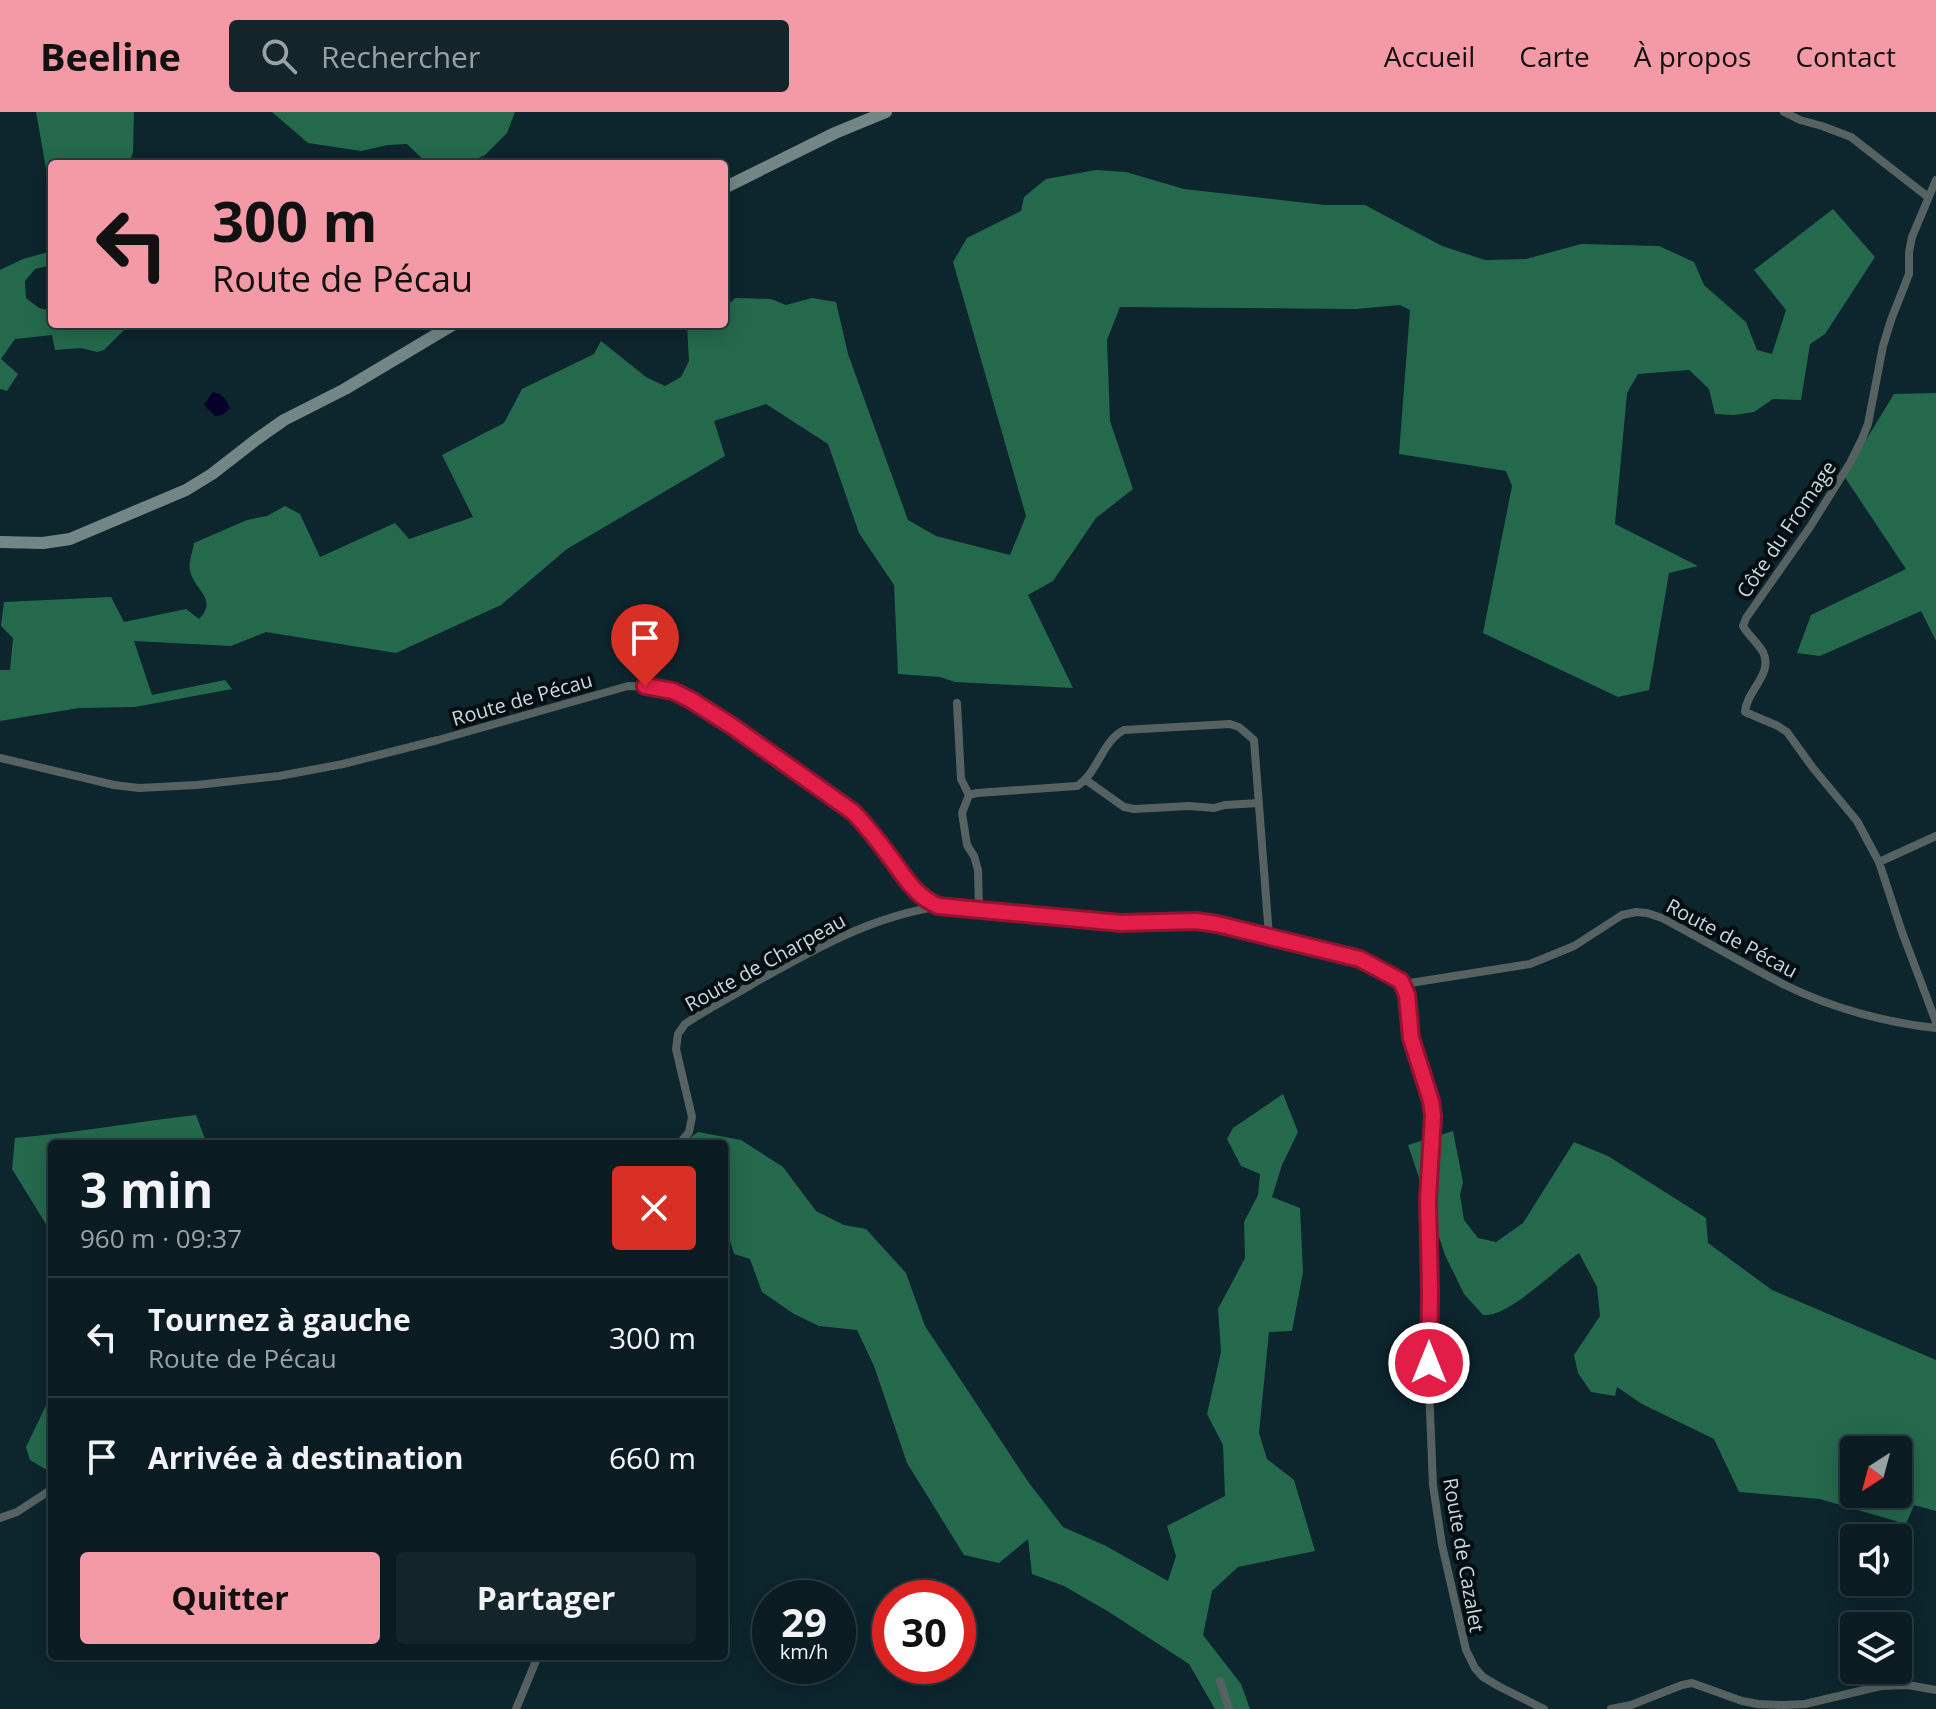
<!DOCTYPE html>
<html lang="fr">
<head>
<meta charset="utf-8">
<style>
	body { margin:0; font-family:"Open Sans",sans-serif; background:#13252a; color:#f1f3f6; height:100vh; display:flex; flex-direction:column; font-size:30px; white-space:nowrap }
	* { box-sizing:border-box; margin:0 }
	p { font-size:26px; color:#99a1a5 }
	.icon { flex:none; width:44px; height:44px; fill:none; stroke:currentColor; stroke-width:2; stroke-linecap:round; stroke-linejoin:round }
	.map { position:relative; flex:1; overflow:hidden }
	.details { position:absolute; left:48px; top:1028px; width:680px; height:520px; display:flex; flex-direction:column; background:#0a1c22; border-radius:8px; box-shadow:0 4px 20px #0003,0 0 0 2px #2a3a40 }
	.details>* { flex:none }
	.top-card { position:absolute; left:48px; top:48px; width:680px; height:168px; border-radius:8px; box-shadow:0 4px 20px #0003,0 0 0 2px #2a3a40; background:#f49aa7; color:#111; overflow:hidden }
	.needle { width:52px; rotate:216deg }
	.controls { position:absolute; left:1840px; top:1324px; display:grid; gap:16px }
	.controls a { display:grid; place-items:center; width:72px; height:72px; border-radius:8px; background:#0a1c22; box-shadow:0 4px 20px #0003,0 0 0 2px #2a3a40; font-size:40px }
	.speed { position:absolute; left:752px; top:1468px; display:flex; gap:16px; font-size:40px; font-weight:700; text-align:center }
	.speed>* { display:grid; place-content:center; width:104px; height:104px; border-radius:50%; background:#0a1c22; box-shadow:0 4px 20px #0003,0 0 0 2px #2a3a40; line-height:1 }
	.speed small { font-size:20px; font-weight:400 }
	.speed .limit { border:12px solid #d22; background:#fff; color:#111 }
	.pin { position:absolute; display:grid; place-items:center; width:68px; height:68px; color:#fff; margin:-82px -34px; border-radius:50% 50% 50% 0; rotate:-45deg; box-shadow:0 0 8px #0007 }
	.pin .icon { rotate:45deg }
	.me { position:absolute; width:88px; margin:-44px; rotate:0deg; stroke-linejoin:round; filter:drop-shadow(0 0 6px #0008) }
	.turn { display:flex; align-items:center; gap:28px; height:168px; padding:0 32px; font-size:36px }
	.turn .icon { width:104px; height:104px; stroke-width:2.5 }
	.turn b { display:block; font-size:56px; line-height:68px }
	.round { display:grid; place-items:center; flex:none; width:84px; height:84px; border-radius:8px; background:#13252a }
	.overview { display:flex; align-items:center; justify-content:space-between; height:136px; padding:0 32px }
	h1 { font-size:48px; font-weight:700; line-height:60px }
	.primary-button { display:flex; gap:16px; margin-top:auto; padding:16px 32px }
	.primary-button a { flex:1; height:92px; border-radius:8px; background:#f49aa7; color:#111; font-size:32px; font-weight:700; line-height:92px; text-align:center }
	.primary-button a+a { background:#13252a; color:#f1f3f6 }
	ul { padding:0; list-style:none }
	li { display:flex; align-items:center; gap:24px; height:120px; padding:0 32px; border-top:2px solid #2a3a40 }
	li div { flex:1 }
	li b { display:block; font-size:30px }
	li em { font-style:normal }
	header { display:flex; align-items:center; gap:48px; box-sizing:border-box; height:112px; padding:0 40px; background:#f49aa7; color:#111 }
	header strong { font-size:38px }
	nav { display:flex; gap:44px; margin-inline-start:auto; font-size:28px }
	.search { width:560px; height:72px; background:#13252a; display:flex; align-items:center; gap:20px; box-sizing:border-box; padding:0 28px; border-radius:8px; color:#99a1a5; font-size:30px }
	.map>svg:first-child { display:block }
	.forest { fill:#24694c; fill-rule:evenodd }
	.water { fill:#070029 }
	.lines { fill:none; stroke-linecap:round; stroke-linejoin:round }
	.street { stroke:#556261; stroke-width:8 }
	.secondary { stroke:#728685; stroke-width:12 }
	.route-casing { stroke:#92132f; stroke-width:20 }
	.route { stroke:#e11d48; stroke-width:14 }
	.labels { text-anchor:middle; dominant-baseline:central; stroke-width:8; stroke-linejoin:round; paint-order:stroke }
	.street-label { font-size:20px; fill:#cad9de; stroke:#040d10 }
</style>
</head>
<body>
<header>
<strong>Beeline</strong>
<div class="search"><svg class="icon" aria-label="search" viewBox="0 0 24 24"><circle cx="10" cy="10" r="6"/><path d="M15 15l6 6"/></svg>Rechercher</div>
<nav><a>Accueil</a><a>Carte</a><a>À propos</a><a>Contact</a></nav>
</header>
<div class="map">
<svg width="1936" height="1597" viewBox="0 0 1936 1597">
	<rect width="100%" height="100%" fill="#0d252d"/>
	<path class="forest" d="M36 0H134L133 40 129 52H52V90Z
		M272 0H515L507 21 485 43 466 52H428L407 32 388 33 361 39 308 31Z
		M1096 58 1126 60 1184 77 1324 93H1365L1442 134 1485 148 1526 147 1581 132 1659 134 1694 150 1704 173 1746 210 1757 238 1772 242 1786 198 1754 158 1833 97 1875 145 1825 222 1810 232 1801 288 1773 287 1754 300 1734 303 1715 302 1709 277 1689 258 1638 262 1627 281 1615 412 1698 454 1669 461 1649 578 1618 585 1483 521 1512 374 1506 359 1399 342 1410 198 1400 193 1356 197 1120 195 1107 228 1110 309 1133 377 1096 406 1053 469 1028 483 1073 576 955 570 940 565 898 562 894 473 859 421 828 332 766 292 714 309 725 344 567 437 501 493 396 541 266 520 231 534 134 529 152 583 225 568 232 577 135 595 79 596 0 609V558H10L13 526 1 514 4 490 111 485 124 510 186 497 199 507C219 487 193 477 190 458 188 451 193 439 194 431L247 408 267 404 285 394 300 402 320 445 395 411 409 427 473 405 442 343 504 311 522 277 594 242 601 229 646 265 665 274 681 265 689 249 687 212H724V197L735 186 771 187 786 193 812 186 836 190 848 242 908 408 936 424 1010 443 1026 404 953 150 967 126 1021 99 1024 85 1046 67Z
		M52 139V153L35 157 25 169 26 186 39 196 52 199V212H130L104 238 97 240 81 236 55 238 52 223 15 227 1 247 18 262 7 279 0 277V158L23 147Z
		M1936 281V529L1921 499 1820 544 1797 541 1811 503 1906 457 1844 364 1894 282Z
		M1283 982 1298 1020 1282 1053 1272 1085 1300 1096 1303 1160 1292 1219 1269 1220 1259 1321 1267 1347 1294 1368 1315 1439 1238 1455 1212 1479 1203 1523 1241 1572 1250 1597H1215L1189 1552 1109 1500 1064 1474 1032 1462 1028 1427 999 1451 964 1443 907 1351 874 1254 857 1218 819 1214 794 1202 762 1180 750 1147 734 1142 724 1109V1032H681L698 1020 741 1028 783 1055 816 1099 844 1113 866 1117 906 1161 925 1214 1029 1371 1063 1415 1106 1434 1168 1469 1176 1444 1167 1414 1225 1384 1223 1333 1207 1302 1221 1240 1218 1197 1245 1146 1244 1110 1258 1083 1260 1062 1241 1054 1227 1027 1233 1016Z
		M196 1003 207 1032H52V1117L46 1112 12 1057 15 1026C75 1021 136 1010 196 1003Z
		M1453 1019 1463 1070 1460 1083 1464 1108 1478 1126 1496 1130 1523 1111 1574 1030 1608 1044 1706 1106 1708 1131 1772 1178 1936 1248V1399L1914 1393 1906 1412 1820 1387 1739 1380 1714 1327 1642 1292 1617 1275 1615 1284 1591 1280 1578 1261 1574 1243 1600 1204 1597 1175 1579 1141C1557 1156 1508 1206 1483 1203L1464 1182 1445 1143 1408 1033ZM1854 1338H1898V1382H1854Z
		M52 1281V1361L30 1348 26 1335Z"/>
	<path class="water" d="M213 280C222 282 226 287 230 296L222 303 215 304 204 293Z"/>
	<g class="lines">
		<path class="street" d="M1784 0 1800 8 1822 14 1851 25 1928 85
			M1936 68 1912 125 1909 140V162L1891 208 1883 234 1868 312 1862 327 1850 351 1810 415 1746 506 1743 514C1748 523 1757 530 1763 540 1774 562 1746 579 1745 600L1778 614 1787 620 1813 656 1857 709 1879 750 1902 820 1936 910
			M957 591 961 667 969 683
			M0 646 114 673 139 676 197 673 279 664 343 652 438 628 628 574C644 574 662 575 676 581 716 597 758 632 793 658 816 674 842 689 862 709 886 735 904 780 938 794L1121 811 1196 809 1217 812 1360 847 1387 860 1404 872 1530 852 1574 834 1622 803 1636 800 1647 801 1662 806C1704 828 1745 853 1787 874 1832 896 1887 911 1936 916
			M1086 668 1124 695 1134 697 1189 694 1214 696 1225 693 1259 691
			M1879 750 1936 724
			M979 799 978 758 974 744 967 733 962 701 969 683 977 681 1077 674C1098 661 1102 629 1124 618L1230 612 1239 615 1254 628 1269 824
			M1404 872 1407 883 1411 926 1431 989 1433 1004 1428 1087 1430 1179 1429 1275 1433 1373 1442 1433 1466 1538 1475 1556 1483 1565 1500 1575 1544 1597
			M679 1032 689 1020 692 1005 676 937 678 922 685 912C707 897 731 885 754 871 811 839 870 805 936 795
			M0 1406 17 1400 52 1377
			M1220 1569 1229 1597
			M516 1597 538 1544
			M1611 1597 1631 1593 1682 1573 1692 1571 1742 1589 1758 1592 1783 1593 1805 1592 1881 1574 1908 1573 1936 1578"/>
		<path class="secondary" d="M724 76 835 21 886 0
			M0 430 43 431 70 427 186 378 212 362 257 327 284 308 345 277 454 212"/>
	</g>
	<g class="lines">
		<defs>
			<path id="route" d="M645 574 673 579 691 588 732 614 853 700C867 714 878 729 890 745 904 764 915 784 938 794L1121 811 1196 809 1217 812 1360 847 1401 869 1407 883 1411 926 1431 989 1433 1004 1428 1087 1430 1179 1429 1251"/>
		</defs>
		<use href="#route" class="route-casing"/>
		<use href="#route" class="route"/>
	</g>
	<g class="labels">
		<g class="street-label">
			<text transform="translate(1786 417) rotate(-56)">Côte du Fromage</text>
			<text transform="translate(522 587) rotate(-16)">Route de Pécau</text>
			<text transform="translate(1732 826) rotate(28)">Route de Pécau</text>
			<text transform="translate(765 850) rotate(-29)">Route de Charpeau</text>
			<text transform="translate(1464 1443) rotate(80)">Route de Cazalet</text>
		</g>
	</g>
</svg>
<div class="controls">
<a><svg class="needle" viewBox="-14 -14 28 28"><path d="M0-13l5 13h-10z" fill="#e53935"/><path d="M0 13l5-13h-10z" fill="#99a1a5"/></svg></a>
<a><svg class="icon" aria-label="sound" viewBox="0 0 24 24"><path d="M4 9h4l5-4v14l-5-4H4zM17 9q2 3 0 6"/></svg></a>
<a><svg class="icon" aria-label="layers" viewBox="0 0 24 24"><path d="M12 4l9 5-9 5-9-5zM3 14l9 5 9-5"/></svg></a>
</div>
<div class="speed"><div>29<small>km/h</small></div><div class="limit">30</div></div>
<div class="pin" style="left:645px;top:574px;background:#d93025"><svg class="icon" aria-label="arrive" viewBox="0 0 24 24"><path d="M6 21V4h12l-3 4 3 4H6"/></svg></div>
<svg class="me" style="left:1429px;top:1251px" viewBox="-20 -20 40 40"><circle r="17" fill="#e11d48" stroke="#fff" stroke-width="3"/><path d="M0-11L8 9 0 5-8 9z" fill="#fff"/></svg>
<div class="top-card">
<div class="turn"><svg class="icon" aria-label="left" viewBox="0 0 24 24"><path d="M17 20v-9H6M10 6l-5 5 5 5"/></svg><div><b>300 m</b>Route de Pécau</div></div>
</div>
<section class="details">
<div class="overview"><div><h1>3 min</h1><p>960 m · 09:37</p></div><a class="round" style="background:#d93025;color:#fff"><svg class="icon" aria-label="close" viewBox="0 0 24 24"><path d="M6 6l12 12M18 6L6 18"/></svg></a></div>
<ul>
<li><svg class="icon" aria-label="left" viewBox="0 0 24 24"><path d="M17 20v-9H6M10 6l-5 5 5 5"/></svg><div><b>Tournez à gauche</b><p>Route de Pécau</p></div><em>300 m</em></li>
<li><svg class="icon" aria-label="arrive" viewBox="0 0 24 24"><path d="M6 21V4h12l-3 4 3 4H6"/></svg><div><b>Arrivée à destination</b></div><em>660 m</em></li>
</ul>
<div class="primary-button"><a>Quitter</a><a>Partager</a></div>
</section>
</div>
</body>
</html>
